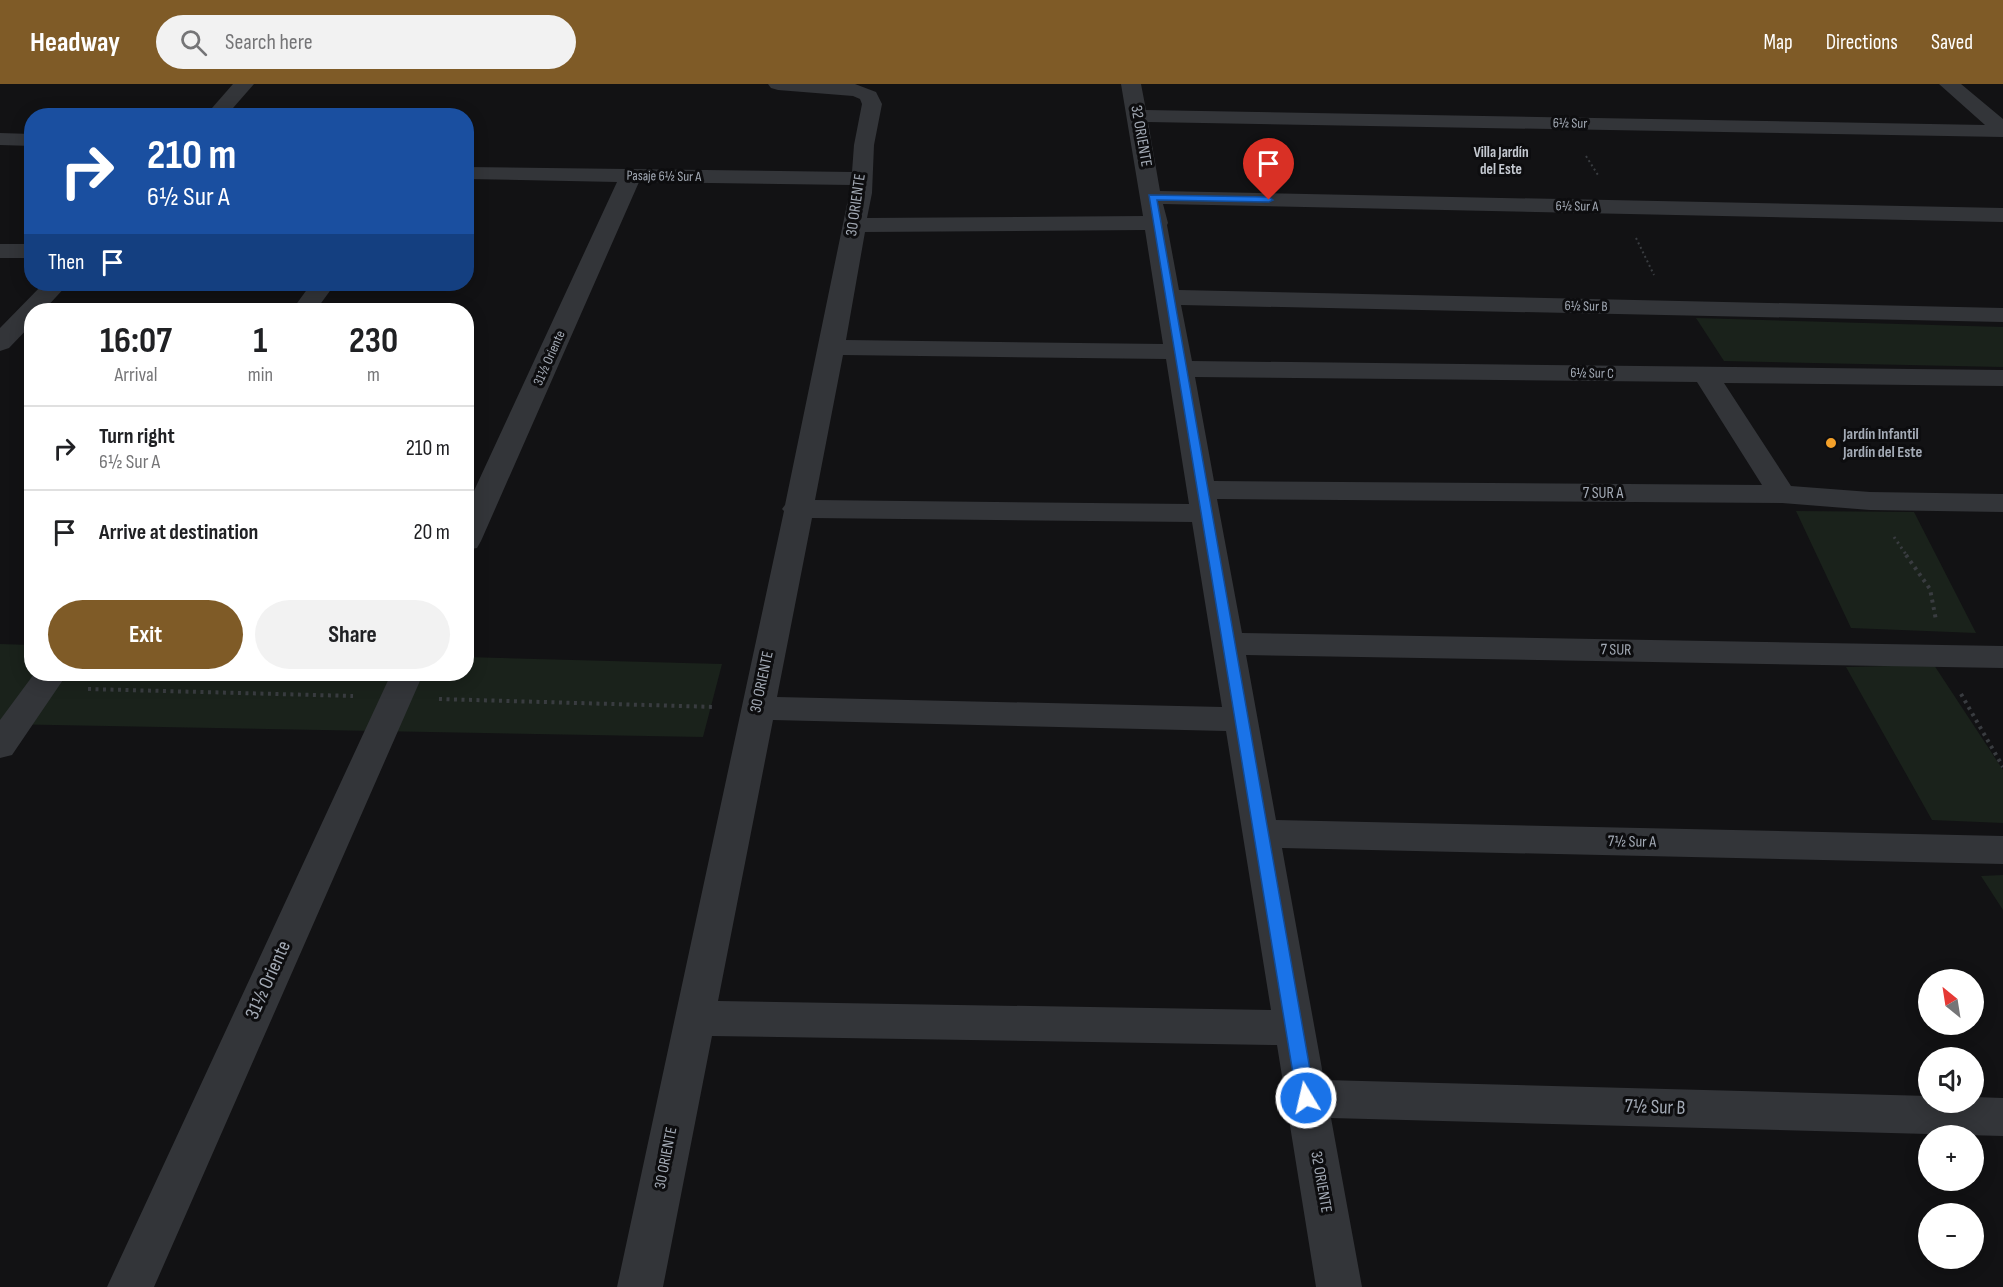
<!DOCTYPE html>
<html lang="en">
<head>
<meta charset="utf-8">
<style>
	body { margin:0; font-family:"Sofia Sans Condensed",sans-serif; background:#f2f2f2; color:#202124; height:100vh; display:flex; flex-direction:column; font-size:22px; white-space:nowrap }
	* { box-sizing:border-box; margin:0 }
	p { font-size:20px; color:#757577 }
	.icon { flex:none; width:33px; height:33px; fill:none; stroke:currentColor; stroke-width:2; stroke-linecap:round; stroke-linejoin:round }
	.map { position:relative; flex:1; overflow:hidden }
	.drawer { position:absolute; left:24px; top:219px; width:450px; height:378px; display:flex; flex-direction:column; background:#fff; border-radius:24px; box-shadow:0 3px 15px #0003 }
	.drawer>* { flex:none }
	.banner { position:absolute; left:24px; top:24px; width:450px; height:183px; border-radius:24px; box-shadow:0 3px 15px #0003; background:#1a4fa0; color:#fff; overflow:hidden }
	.needle { width:39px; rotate:330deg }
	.fabs { position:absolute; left:1918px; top:885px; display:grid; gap:12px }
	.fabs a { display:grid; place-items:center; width:66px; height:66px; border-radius:50%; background:#fff; box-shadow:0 3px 15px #0003; font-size:30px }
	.pin { position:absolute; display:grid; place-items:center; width:51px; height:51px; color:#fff; margin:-62px -26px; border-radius:50% 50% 50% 0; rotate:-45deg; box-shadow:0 0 6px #0007 }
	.pin .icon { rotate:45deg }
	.me { position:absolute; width:66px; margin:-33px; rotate:351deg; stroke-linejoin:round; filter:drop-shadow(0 0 4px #0008) }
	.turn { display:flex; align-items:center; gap:21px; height:126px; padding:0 24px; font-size:27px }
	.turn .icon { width:78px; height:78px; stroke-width:2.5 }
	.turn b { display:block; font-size:42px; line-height:51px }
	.then { display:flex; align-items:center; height:57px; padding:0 24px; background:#0003; gap:12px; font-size:22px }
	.eta { display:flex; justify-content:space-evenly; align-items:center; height:102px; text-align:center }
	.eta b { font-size:36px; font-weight:700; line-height:42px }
	.cta { display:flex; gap:12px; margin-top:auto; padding:12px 24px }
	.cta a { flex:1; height:69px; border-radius:36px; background:#7f5b27; color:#fff; font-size:24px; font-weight:700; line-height:69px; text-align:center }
	.cta a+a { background:#f2f2f2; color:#202124 }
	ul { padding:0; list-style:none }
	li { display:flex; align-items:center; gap:18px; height:84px; padding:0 24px; border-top:2px solid #e0e0e0 }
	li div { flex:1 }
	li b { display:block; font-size:22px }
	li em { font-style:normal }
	header { display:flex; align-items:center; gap:36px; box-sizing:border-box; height:84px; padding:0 30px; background:#7f5b27; color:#fff }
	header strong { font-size:28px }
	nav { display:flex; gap:33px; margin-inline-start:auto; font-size:21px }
	.search { width:420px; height:54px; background:#f2f2f2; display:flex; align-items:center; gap:15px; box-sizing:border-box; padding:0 21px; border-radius:33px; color:#757577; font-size:22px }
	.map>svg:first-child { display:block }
	.green { fill:#1a221b }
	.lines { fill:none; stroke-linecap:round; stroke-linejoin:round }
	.path-far2 { stroke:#393c40; stroke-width:2; stroke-dasharray:2 3; stroke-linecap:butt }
	.path-far1 { stroke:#393c40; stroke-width:3; stroke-dasharray:2 4; stroke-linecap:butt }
	.path { stroke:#393c40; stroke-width:4; stroke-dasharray:3 4.5; stroke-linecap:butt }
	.minor { fill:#333539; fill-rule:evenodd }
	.route { fill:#1a73e8; stroke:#114b97; stroke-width:1.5 }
	.poi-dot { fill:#f4a12a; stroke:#0d0d0f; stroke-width:2 }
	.labels { text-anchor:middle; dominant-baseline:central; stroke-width:6; stroke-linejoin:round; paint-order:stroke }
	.far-street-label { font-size:14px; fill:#a3aab5; stroke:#0d0d0f }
	.far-neighbourhood-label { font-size:15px; font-weight:bold; fill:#c4c9d1; stroke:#0d0d0f }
	.street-label { font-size:16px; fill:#a3aab5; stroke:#0d0d0f }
	.poi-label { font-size:16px; font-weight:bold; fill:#a3aab5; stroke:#0d0d0f; text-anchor:start }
	.near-street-label { font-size:20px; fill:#a3aab5; stroke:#0d0d0f }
</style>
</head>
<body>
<header>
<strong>Headway</strong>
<div class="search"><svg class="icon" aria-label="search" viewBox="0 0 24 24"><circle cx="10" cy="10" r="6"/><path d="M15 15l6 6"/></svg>Search here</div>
<nav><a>Map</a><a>Directions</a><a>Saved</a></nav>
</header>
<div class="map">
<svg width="2003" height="1203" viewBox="0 0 2003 1203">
	<rect width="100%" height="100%" fill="#121214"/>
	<path class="green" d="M1696 234 2003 243V283L1724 277Z
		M1796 427 1914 428 1976 549 1851 544Z
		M0 560 31 561 32 590H466L467 573 722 580 703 653 0 640Z
		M1934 581 2003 686V739L1932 736 1846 583Z
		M2003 791V826L1981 792Z"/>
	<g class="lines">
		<path class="path-far2" d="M1586 72 1598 91
			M1636 154 1654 191"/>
		<path class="path-far1" d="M1894 453 1907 472"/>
		<path class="path" d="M1906 471 1930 505 1936 536
			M88 605 353 612
			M1961 610 2003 683
			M439 615 716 623"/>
		<path class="minor" d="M233 0H254L226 32H205Z
			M768 0H855L876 8 882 20 874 61 872 109 867 134 1143 132 1121 0H1141L1146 26 1985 41 1939 0H1961L2003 35V53L1148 38 1160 107 2003 124V138L1163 120 1168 139 1167 141 1179 206 2003 224V238L1181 221 1192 277 2003 286V302L1724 299 1791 402 1870 408 2003 410V428L1870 426 1782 419 1217 415 1242 549 2003 562V584L1246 571 1276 736 2003 752V780L1282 764 1324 996 1929 1012V1018H1974V1013L2003 1014V1052L1331 1034 1362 1203H1316L1277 961 712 952 663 1203H617L784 427 782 425 785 421 851 101 639 98 481 457 477 464 466 466V424L617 98 466 95V83L852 88 854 61 862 20 860 15 853 12 778 6 771 4ZM1145 146 1163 260 846 256 865 148ZM843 271 1166 275 1189 420 815 416ZM1195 293 1697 298 1762 401 1214 397ZM812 434 1192 438 1222 623 777 613ZM773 636 1226 647 1271 926 718 917Z
			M0 49 32 50V62L0 61Z
			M0 160H32V174H0Z
			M43 200H68L44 226H32V240L9 264 0 267V244Z
			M311 200H335L316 226H292Z
			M34 590H67L12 671 0 674V636Z
			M391 590H423L154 1203H107Z"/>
	</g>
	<path class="route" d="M1149 111 1269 113 1273 116 1269 118 1157 116 1315 1014 1312 1019 1306 1022 1300 1019 1297 1014Z"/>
	<circle class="poi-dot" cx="1831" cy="359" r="6"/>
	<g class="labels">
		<g class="far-street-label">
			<text transform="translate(1570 39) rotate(1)">6½ Sur</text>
			<text transform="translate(664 92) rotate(1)">Pasaje 6½ Sur A</text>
			<text transform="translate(1577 122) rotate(1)">6½ Sur A</text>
			<text transform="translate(1586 222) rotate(1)">6½ Sur B</text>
			<text transform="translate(549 274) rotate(-66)">31½ Oriente</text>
			<text transform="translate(1592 289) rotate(1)">6½ Sur C</text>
		</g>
		<g class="far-neighbourhood-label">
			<text x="1501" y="68">Villa Jardín<tspan x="1501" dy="17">del Este</tspan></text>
		</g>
		<g class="street-label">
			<text transform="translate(1141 52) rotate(80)">32 ORIENTE</text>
			<text transform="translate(856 121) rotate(-82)">30 ORIENTE</text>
			<text x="1603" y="409">7 SUR A</text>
			<text transform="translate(1616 566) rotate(1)">7 SUR</text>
			<text transform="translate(762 598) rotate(-78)">30 ORIENTE</text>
			<text transform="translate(1632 758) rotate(1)">7½ Sur A</text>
			<text transform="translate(666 1074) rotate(-79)">30 ORIENTE</text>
			<text transform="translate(1321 1098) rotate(80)">32 ORIENTE</text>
		</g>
		<g class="poi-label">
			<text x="1843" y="350">Jardín Infantil<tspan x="1843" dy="18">Jardín del Este</tspan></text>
		</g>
		<g class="near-street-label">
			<text transform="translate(268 896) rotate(-66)">31½ Oriente</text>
			<text transform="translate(1655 1023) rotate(2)">7½ Sur B</text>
		</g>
	</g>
</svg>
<div class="fabs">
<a><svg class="needle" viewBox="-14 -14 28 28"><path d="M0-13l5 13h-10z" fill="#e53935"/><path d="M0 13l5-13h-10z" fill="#757577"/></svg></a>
<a><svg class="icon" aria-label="sound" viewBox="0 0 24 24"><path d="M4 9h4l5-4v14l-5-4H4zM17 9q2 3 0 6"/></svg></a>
<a>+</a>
<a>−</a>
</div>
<div class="pin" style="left:1269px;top:116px;background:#d93025"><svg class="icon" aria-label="arrive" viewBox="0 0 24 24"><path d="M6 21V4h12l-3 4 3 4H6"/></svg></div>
<svg class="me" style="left:1306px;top:1014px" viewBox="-20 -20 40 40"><circle r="17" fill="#1a73e8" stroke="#fff" stroke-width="3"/><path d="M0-11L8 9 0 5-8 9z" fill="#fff"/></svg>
<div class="banner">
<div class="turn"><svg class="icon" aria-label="right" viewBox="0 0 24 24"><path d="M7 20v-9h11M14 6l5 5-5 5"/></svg><div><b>210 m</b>6½ Sur A</div></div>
<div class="then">Then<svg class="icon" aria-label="arrive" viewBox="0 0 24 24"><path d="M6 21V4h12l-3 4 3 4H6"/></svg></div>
</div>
<section class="drawer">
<div class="eta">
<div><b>16:07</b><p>Arrival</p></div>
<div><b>1</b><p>min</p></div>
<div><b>230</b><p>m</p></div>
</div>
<ul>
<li><svg class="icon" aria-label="right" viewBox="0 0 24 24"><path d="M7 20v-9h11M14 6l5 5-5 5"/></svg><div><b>Turn right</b><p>6½ Sur A</p></div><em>210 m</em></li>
<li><svg class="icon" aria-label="arrive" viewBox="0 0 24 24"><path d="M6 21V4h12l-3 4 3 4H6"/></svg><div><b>Arrive at destination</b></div><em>20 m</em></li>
</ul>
<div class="cta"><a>Exit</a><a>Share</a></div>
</section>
</div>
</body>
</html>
